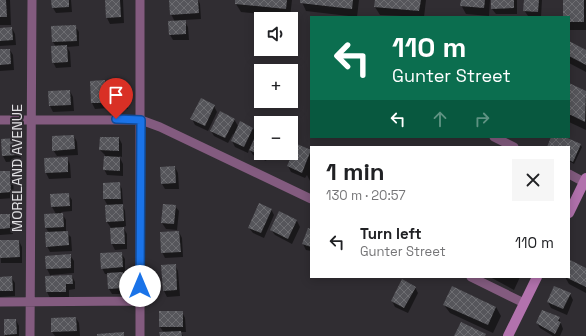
<!DOCTYPE html>
<html lang="en">
<head>
<meta charset="utf-8">
<style>
	body { margin:0; font-family:"Space Grotesk",sans-serif; background:#f6f6f6; color:#202124; height:100vh; display:flex; flex-direction:column; font-size:15px; white-space:nowrap }
	* { box-sizing:border-box; margin:0 }
	p { font-size:13px; color:#757577 }
	.icon { flex:none; width:22px; height:22px; fill:none; stroke:currentColor; stroke-width:2; stroke-linecap:round; stroke-linejoin:round }
	.map { position:relative; flex:1; overflow:hidden }
	.side { position:absolute; left:310px; top:146px; width:260px; height:132px; display:flex; flex-direction:column; background:#fff; border-radius:0px; box-shadow:0 2px 10px #0003 }
	.side>* { flex:none }
	.top-card { position:absolute; left:310px; top:16px; width:260px; height:122px; border-radius:0px; box-shadow:0 2px 10px #0003; background:#0b6e4f; color:#fff; overflow:hidden }
	.tools { position:absolute; left:254px; top:12px; display:grid; gap:8px }
	.tools a { display:grid; place-items:center; width:44px; height:44px; border-radius:0px; background:#fff; box-shadow:0 2px 10px #0003; font-size:20px }
	.pin { position:absolute; display:grid; place-items:center; width:34px; height:34px; color:#fff; margin:-41px -17px; border-radius:50% 50% 50% 0; rotate:-45deg; box-shadow:0 0 4px #0007 }
	.pin .icon { rotate:45deg }
	.me { position:absolute; width:44px; margin:-22px; rotate:0deg; stroke-linejoin:round; filter:drop-shadow(0 0 3px #0008) }
	.turn { display:flex; align-items:center; gap:14px; height:84px; padding:0 16px; font-size:18px }
	.turn .icon { width:52px; height:52px; stroke-width:2.5 }
	.turn b { display:block; font-size:28px; line-height:34px }
	.lanes { display:flex; align-items:center; height:38px; padding:0 16px; background:#0003; justify-content:center; gap:20px; direction:ltr }
	.lanes .off { opacity:.35 }
	.round { display:grid; place-items:center; flex:none; width:42px; height:42px; border-radius:0px; background:#f6f6f6 }
	.headline { display:flex; align-items:center; justify-content:space-between; height:68px; padding:0 16px }
	h1 { font-size:24px; font-weight:700; line-height:30px }
	ul { padding:0; list-style:none }
	li { display:flex; align-items:center; gap:12px; height:56px; padding:0 16px }
	li div { flex:1 }
	li b { display:block; font-size:15px }
	li em { font-style:normal }
	.map>svg:first-child { display:block }
	.shadow { fill:#0007 }
	.building { fill:url(#building-cross-hatch) }
	.lines { fill:none; stroke-linecap:round; stroke-linejoin:round }
	.street { stroke:#835b7f; stroke-width:9 }
	.secondary { stroke:#b272ad; stroke-width:10 }
	.route-casing { stroke:#114b97; stroke-width:10 }
	.route { stroke:#1a73e8; stroke-width:7 }
	.labels { text-anchor:middle; dominant-baseline:central; stroke-width:4; stroke-linejoin:round; paint-order:stroke }
	.street-label { font-size:14px; fill:#e1e0e3; stroke:#302d32 }
</style>
</head>
<body>
<div class="map">
<svg width="586" height="336" viewBox="0 0 586 336">
	<defs>
		<pattern id="building-cross-hatch" width="8" height="8" patternUnits="userSpaceOnUse"><rect width="8" height="8" fill="#56565b"/><path d="M0 0l8 8M0 8l8-8" fill="none" stroke="#6e6e72"/></pattern>
	</defs>
	<rect width="100%" height="100%" fill="#302d32"/>
	<path class="shadow" d="M0 0H10L11 25H0Z
		M52 0H71L72 12 56 13 53 8Z
		M106 0H123L124 23 110 24 107 18Z
		M198 0 200 4 201 19 184 20 188 27 189 40H173L170 35 175 22 171 14Z
		M236 0H292L290 17 241 12 236 4Z
		M301 0H359L357 17 306 11Z
		M376 0H426L424 17 380 15 375 7Z
		M462 0H490L489 16 466 14 461 5Z
		M492 0H517V14H496L492 9Z
		M525 0H542L541 17 528 16 524 10Z
		M564 0H586V30H569V17H564Z
		M75 26 79 32V46L67 47 70 52 71 67 56 68 53 62 56 47 53 42Z
		M12 28 15 34 16 45 0 46V29Z
		M569 42 586 51V72L569 63Z
		M0 50H10L13 55 14 70 0 71Z
		M104 81 108 87 109 108 95 109 92 103 91 82Z
		M123 81 127 87 128 109 115 110 111 104Z
		M569 84 586 92V130L569 122Z
		M70 91 73 97 74 111 53 112 50 106Z
		M214 106 217 112 208 131 195 125 192 119Z
		M234 119 238 126 253 128 257 135 261 153H269L266 161 253 155 249 149 248 153 235 147 232 141 235 135 233 134 228 143 214 136 211 131Z
		M74 136 77 142 78 155 57 156 53 150Z
		M552 137H563L580 145 582 147 574 164 569 161V147H548Z
		M119 138 122 144V157L119 156 123 164V176L107 175 104 169 105 155 100 150Z
		M16 139 20 145 21 161 6 162 3 156Z
		M297 145 311 151V183L307 175 305 178 291 172 288 166Z
		M67 158 70 164 71 178 49 179 46 173Z
		M175 167 178 173 179 189H165L162 184Z
		M0 172H10L13 177 14 198 0 199Z
		M119 183 122 189 123 204H122L125 211 126 226 123 227 127 234V249L115 250 112 244 111 228 107 222 108 206 104 199V184Z
		M68 194 72 200V211L61 212 66 220V232L71 237 72 251 50 252 47 246 49 233 46 228 45 215 56 214 52 207Z
		M175 206 179 211 177 230 166 229 162 223Z
		M271 209 274 215 264 238 253 233 249 228Z
		M280 213 297 221 300 227 292 244 275 235 271 230Z
		M0 215H9L12 221 13 234 0 235Z
		M311 230V251L306 250 303 244Z
		M179 232 182 238 183 257 165 258 162 252Z
		M0 241H19L22 247V263H1Z
		M121 253 125 259V273H123L126 279 127 294H112L109 289 108 274H105L102 268Z
		M70 255 74 261V273L51 275 52 277 72 276 75 282V289L69 290V297L50 298 47 292 46 277H51L47 269Z
		M571 262 586 269V293L569 284 565 277H569Z
		M175 265 178 271 180 296 167 297 164 291Z
		M11 277 15 283V296L0 297V278Z
		M490 277H520L514 290Z
		M415 287 418 293 408 313 395 307 392 301Z
		M570 294 573 300 567 315 551 308 548 302Z
		M444 305 496 307 501 316 493 333 450 313Z
		M182 312 185 318 186 332H181L183 336H161L164 333 160 327Z
		M76 318 79 323 80 336H55L52 332Z
		M559 318 563 329 560 336H553L540 328 537 323Z
		M16 320 19 326V336H5V334Z"/>
	<path class="building" d="M0 0H6L7 17H0Z
		M51 0H69V7L52 8Z
		M105 0H120L121 17 106 18Z
		M169 0H198L199 13 170 15Z
		M235 0H287L286 9 235 4Z
		M300 0H353L352 9 300 3Z
		M375 0H421L419 11 374 7Z
		M461 0H485L484 8 460 6Z
		M491 0H514V8L491 9Z
		M524 0H539L538 12 523 11Z
		M563 0H584V22H569V17H563Z
		M186 20V34L169 35 168 21Z
		M76 25 77 41 52 42 51 26Z
		M12 27 13 40 0 41V28Z
		M569 41 586 50V65L569 56Z
		M67 45 68 62 52 63 51 46Z
		M0 49H10L11 64 0 65Z
		M105 80 106 103H91L90 81Z
		M124 80 125 104 110 105 109 81Z
		M569 83 586 91 585 122 569 114Z
		M70 90 71 105 49 106 48 91Z
		M201 98 215 105 205 126 190 119Z
		M220 111 235 119 225 138 210 131Z
		M240 121 253 128 244 147 231 141Z
		M258 130 261 131 262 156 249 150Z
		M74 135 75 149 52 151V136Z
		M100 137H119V151L99 150Z
		M551 137H565L581 144 573 162 569 160V147H547Z
		M17 138 18 155 2 156 1 139Z
		M297 144 311 150 302 173 287 166Z
		M104 156 120 157V171L103 170Z
		M68 157V172L45 173 44 158Z
		M175 166 176 183 161 184 160 167Z
		M0 171H10L11 192 0 193Z
		M120 182 121 199H103V183Z
		M69 193 70 206 51 207 50 194Z
		M259 203 272 209 261 233 248 228Z
		M123 204 124 221 106 222 105 205Z
		M163 204 176 205 174 224 161 223Z
		M279 211 297 220 288 239 270 230Z
		M63 213 64 227 45 228 44 214Z
		M0 214H10V228L0 229Z
		M124 227 125 244H111L110 228Z
		M308 228 311 229V247L302 244Z
		M68 231 69 245 46 247 45 232Z
		M179 231 181 252 161 253 160 232Z
		M0 240H19L20 257 0 258Z
		M122 252 123 267 101 269 100 253Z
		M71 254V268L46 269 45 256Z
		M570 260 586 268V287L565 277H569Z
		M176 264 177 290 163 291 161 265Z
		M123 272 124 288 108 289 107 273Z
		M72 275 73 284H66V292H46L45 276Z
		M12 276 13 291H0V277Z
		M402 279 416 287 404 308 391 301Z
		M452 286 496 307 488 325 443 305Z
		M554 286 571 293 563 309 547 302Z
		M542 310 560 317 558 321 561 322 555 334 536 323Z
		M159 311H183V327H159Z
		M76 317 77 331 51 332V318Z
		M4 319H16L17 334 4 335Z
		M461 322 486 334 485 336H454Z
		M181 331 182 336H160L159 332Z
		M124 332V336H97V334Z"/>
	<g class="lines">
		<path class="street" d="M140 0V336
			M0 120H141L160 127 311 199
			M494 137 514 147
			M569 174 584 182
			M471 277 524 303
			M0 302 140 301
			M30 336 32 0"/>
		<path class="secondary" d="M569 213 586 178
			M508 336 537 277"/>
	</g>
	<g class="lines">
		<defs>
			<path id="route" d="M116 119 141 120 140 286"/>
		</defs>
		<use href="#route" class="route-casing"/>
		<use href="#route" class="route"/>
	</g>
	<g class="labels">
		<g class="street-label">
			<text transform="translate(17 168) rotate(-90)">MORELAND AVENUE</text>
		</g>
	</g>
</svg>
<div class="tools">
<a><svg class="icon" aria-label="sound" viewBox="0 0 24 24"><path d="M4 9h4l5-4v14l-5-4H4zM17 9q2 3 0 6"/></svg></a>
<a>+</a>
<a>−</a>
</div>
<div class="pin" style="left:116px;top:119px;background:#d93025"><svg class="icon" aria-label="arrive" viewBox="0 0 24 24"><path d="M6 21V4h12l-3 4 3 4H6"/></svg></div>
<svg class="me" style="left:140px;top:286px" viewBox="-20 -20 40 40"><circle r="19" fill="#fff"/><path d="M0-13L10 11 0 6-10 11z" fill="#1a73e8"/></svg>
<div class="top-card">
<div class="turn"><svg class="icon" aria-label="left" viewBox="0 0 24 24"><path d="M17 20v-9H6M10 6l-5 5 5 5"/></svg><div><b>110 m</b>Gunter Street</div></div>
<div class="lanes"><svg class="icon" aria-label="left" viewBox="0 0 24 24"><path d="M17 20v-9H6M10 6l-5 5 5 5"/></svg><svg class="icon off" aria-label="ahead" viewBox="0 0 24 24"><path d="M12 20V5M6 11l6-6 6 6"/></svg><svg class="icon off" aria-label="right" viewBox="0 0 24 24"><path d="M7 20v-9h11M14 6l5 5-5 5"/></svg></div>
</div>
<section class="side">
<div class="headline"><div><h1>1 min</h1><p>130 m · 20:57</p></div><a class="round"><svg class="icon" aria-label="close" viewBox="0 0 24 24"><path d="M6 6l12 12M18 6L6 18"/></svg></a></div>
<ul>
<li><svg class="icon" aria-label="left" viewBox="0 0 24 24"><path d="M17 20v-9H6M10 6l-5 5 5 5"/></svg><div><b>Turn left</b><p>Gunter Street</p></div><em>110 m</em></li>
</ul>
</section>
</div>
</body>
</html>
